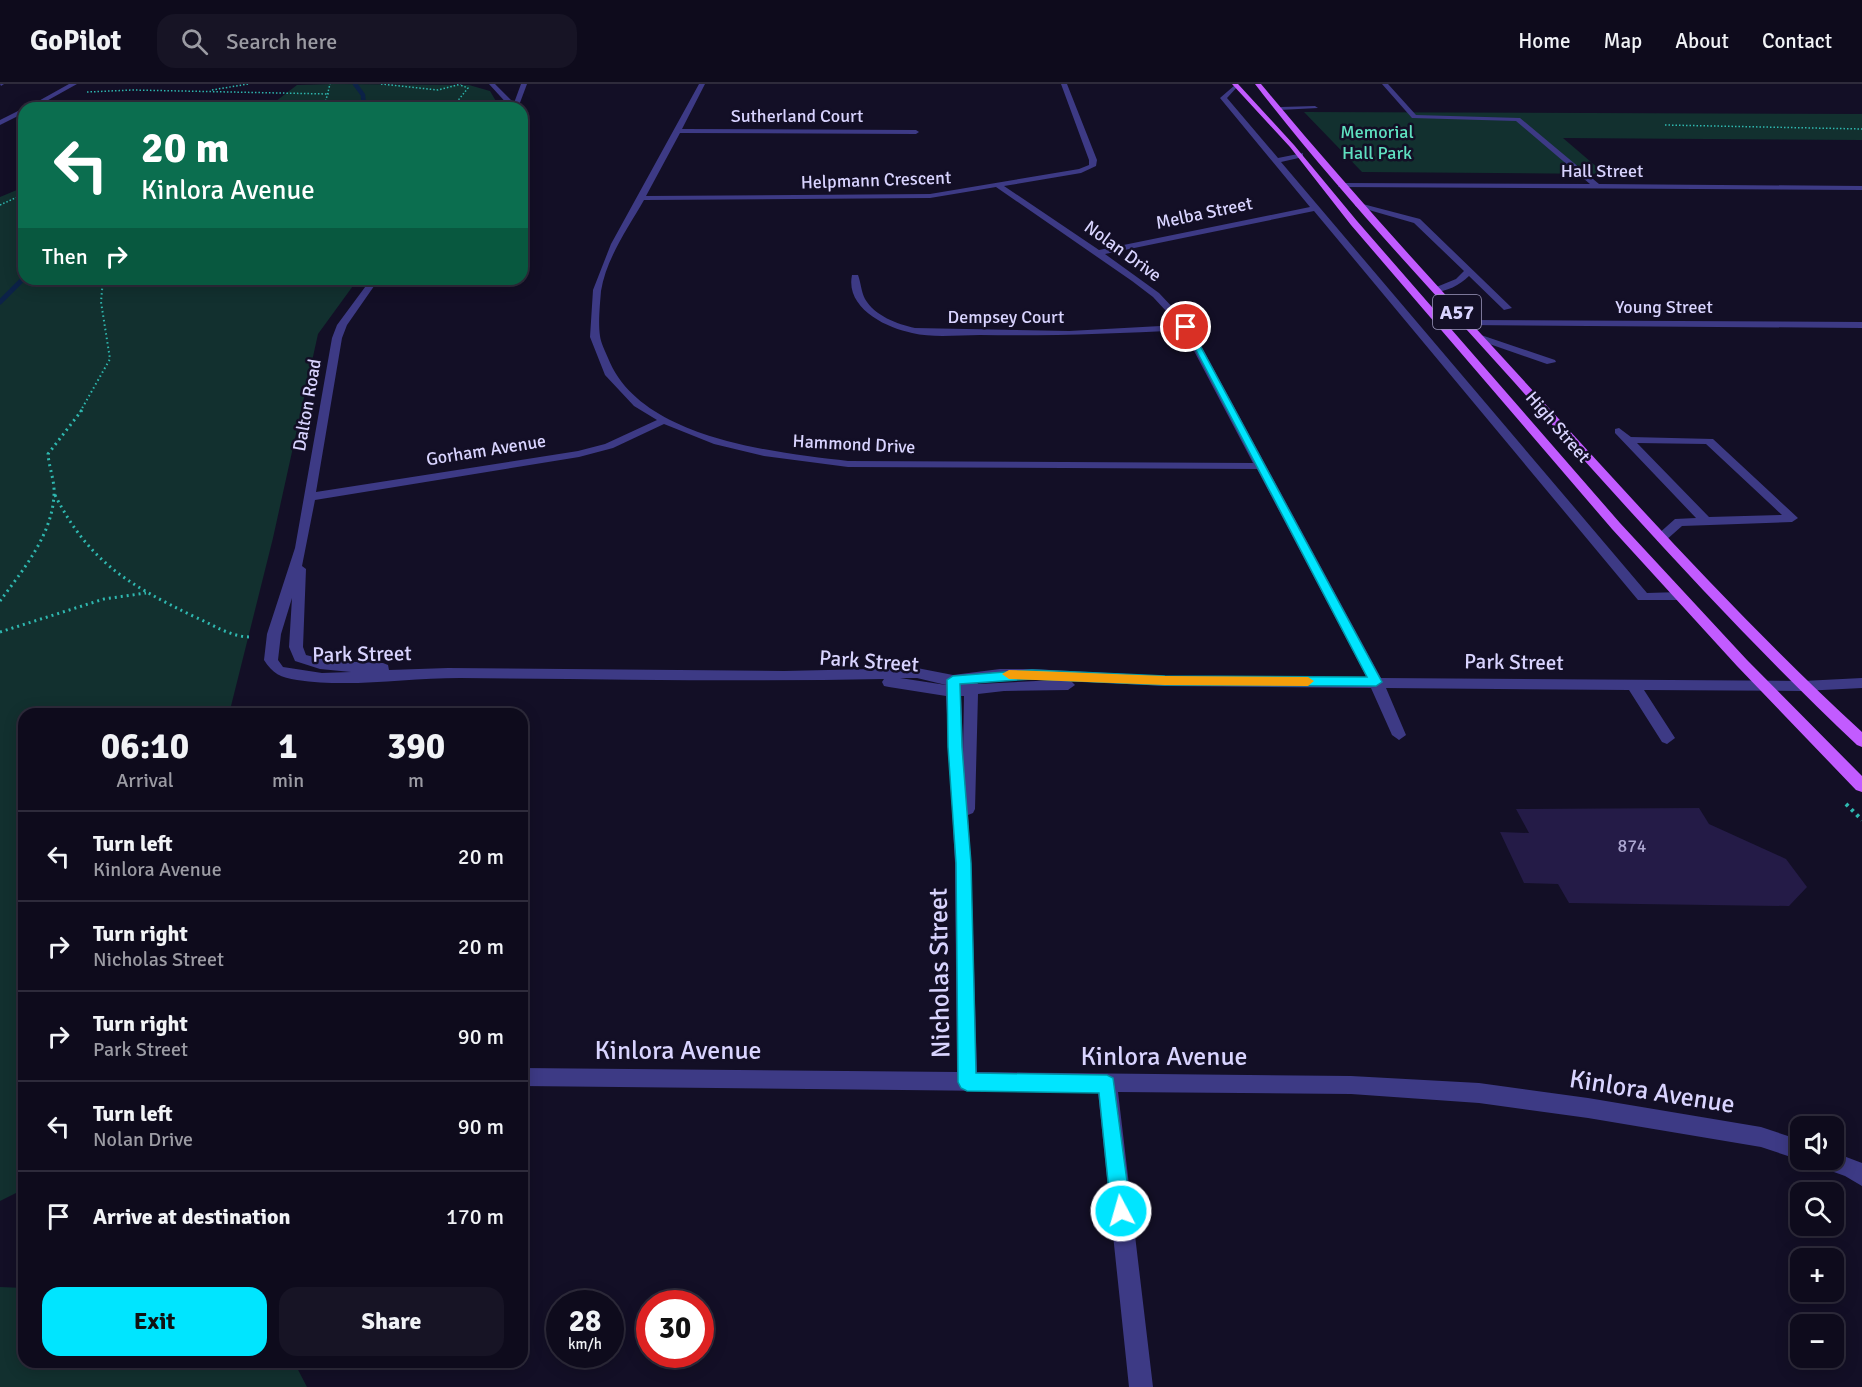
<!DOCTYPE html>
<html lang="en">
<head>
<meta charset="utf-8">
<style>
	body { margin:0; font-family:Signika,sans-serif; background:#171425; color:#f1f3f6; height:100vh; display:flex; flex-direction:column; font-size:22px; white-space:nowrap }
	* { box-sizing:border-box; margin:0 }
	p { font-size:20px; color:#9b9ba3 }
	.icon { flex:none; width:33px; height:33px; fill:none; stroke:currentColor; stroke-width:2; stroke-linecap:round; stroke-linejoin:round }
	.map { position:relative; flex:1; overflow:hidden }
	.side { position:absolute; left:18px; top:624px; width:510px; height:660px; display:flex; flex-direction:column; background:#0e0b1c; border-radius:18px; box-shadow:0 3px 15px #0003,0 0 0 2px #2e2b3b }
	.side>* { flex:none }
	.guide { position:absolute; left:18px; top:18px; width:510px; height:183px; border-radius:18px; box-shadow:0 3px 15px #0003,0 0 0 2px #2e2b3b; background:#0b6e4f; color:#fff; overflow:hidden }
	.controls { position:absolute; left:1790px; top:1032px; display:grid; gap:12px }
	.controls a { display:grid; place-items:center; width:54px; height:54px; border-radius:12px; background:#0e0b1c; box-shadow:0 3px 15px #0003,0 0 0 2px #2e2b3b; font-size:30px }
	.speed { position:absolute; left:546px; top:1206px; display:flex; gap:12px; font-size:30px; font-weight:700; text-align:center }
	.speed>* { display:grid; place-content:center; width:78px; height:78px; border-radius:50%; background:#0e0b1c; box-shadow:0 3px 15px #0003,0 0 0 2px #2e2b3b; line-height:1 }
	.speed small { font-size:15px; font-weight:400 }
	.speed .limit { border:9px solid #d22; background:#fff; color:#111 }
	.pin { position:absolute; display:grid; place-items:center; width:51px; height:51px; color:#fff; margin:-26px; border:3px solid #fff; border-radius:50%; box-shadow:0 2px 6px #0007 }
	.me { position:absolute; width:66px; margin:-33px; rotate:354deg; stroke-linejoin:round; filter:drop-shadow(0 0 4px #0008) }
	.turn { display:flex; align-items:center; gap:21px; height:126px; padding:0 24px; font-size:27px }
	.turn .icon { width:78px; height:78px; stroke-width:2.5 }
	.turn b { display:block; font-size:42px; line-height:51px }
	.then { display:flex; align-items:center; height:57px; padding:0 24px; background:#0003; gap:12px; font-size:22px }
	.eta { display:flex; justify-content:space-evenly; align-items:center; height:102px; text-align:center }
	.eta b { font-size:36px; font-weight:800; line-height:42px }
	.cta { display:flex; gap:12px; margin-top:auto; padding:12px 24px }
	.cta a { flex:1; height:69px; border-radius:18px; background:#00e5ff; color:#111; font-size:24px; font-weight:800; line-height:69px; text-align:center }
	.cta a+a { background:#171425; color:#f1f3f6 }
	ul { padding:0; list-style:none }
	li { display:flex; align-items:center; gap:18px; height:90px; padding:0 24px; border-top:2px solid #2e2b3b }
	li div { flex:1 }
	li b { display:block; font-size:22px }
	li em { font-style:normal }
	header { display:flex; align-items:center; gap:36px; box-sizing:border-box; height:84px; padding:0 30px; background:#0e0b1c; border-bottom:2px solid #2e2b3b }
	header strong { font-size:28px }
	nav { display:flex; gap:33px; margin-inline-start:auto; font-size:21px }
	.search { width:420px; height:54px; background:#171425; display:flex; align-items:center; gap:15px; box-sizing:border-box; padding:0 21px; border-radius:18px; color:#9b9ba3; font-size:22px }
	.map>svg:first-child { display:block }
	.green { fill:#12302f }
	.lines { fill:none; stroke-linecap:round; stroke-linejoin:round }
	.stream-far1 { stroke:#0c2248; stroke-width:4.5 }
	.stream { stroke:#0c2248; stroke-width:5 }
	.building { fill:#241b47 }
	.path-far3 { stroke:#2fb8b0; stroke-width:1.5; stroke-dasharray:1.5 2; stroke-linecap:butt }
	.path-far2 { stroke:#2fb8b0; stroke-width:2; stroke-dasharray:1.5 3; stroke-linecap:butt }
	.path-far1 { stroke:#2fb8b0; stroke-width:3; stroke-dasharray:2 4; stroke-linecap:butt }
	.path { stroke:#2fb8b0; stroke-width:4; stroke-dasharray:3 4.5; stroke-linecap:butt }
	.minor { fill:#3d3a85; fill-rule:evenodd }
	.major { fill:#c25bff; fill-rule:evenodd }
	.route { fill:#00e5ff; stroke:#0095a6; stroke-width:1.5 }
	.slow { fill:#f59e0b }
	.labels { text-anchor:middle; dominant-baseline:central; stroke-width:5; stroke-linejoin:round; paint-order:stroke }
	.far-street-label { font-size:18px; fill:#d9d4ff; stroke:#130f26 }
	.far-park-label { font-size:18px; fill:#5fe0c0; stroke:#130f26 }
	.number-label { font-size:18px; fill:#aca6d1 }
	.shield { fill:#130f26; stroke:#9e99be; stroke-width:1.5 }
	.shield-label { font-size:20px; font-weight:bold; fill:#d9d4ff }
	.street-label { font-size:21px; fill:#d9d4ff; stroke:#130f26 }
	.near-street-label { font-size:26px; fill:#d9d4ff; stroke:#130f26 }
</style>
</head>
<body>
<header>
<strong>GoPilot</strong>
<div class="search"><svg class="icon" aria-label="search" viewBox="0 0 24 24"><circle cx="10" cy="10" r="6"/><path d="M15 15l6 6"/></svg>Search here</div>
<nav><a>Home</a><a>Map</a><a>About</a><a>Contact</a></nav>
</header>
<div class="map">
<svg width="1862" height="1303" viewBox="0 0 1862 1303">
	<rect width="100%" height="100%" fill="#130f26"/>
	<path class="green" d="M333 0 469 1 490 7 500 24H267L297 1Z
		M1304 28 1862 30V56L1563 54 1605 90 1362 88Z
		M24 103V195H358L318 250 273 454 229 630H24V1105L0 1117V113Z
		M0 1203 24 1204V1278H294L307 1303H0Z"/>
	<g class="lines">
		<path class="stream-far1" d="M355 0 363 11 364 24
			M24 121V132"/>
		<path class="stream" d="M0 218 24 194"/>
	</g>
	<path class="building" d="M1699 724 1709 740 1786 775 1807 803 1789 822 1569 819 1558 800 1524 799 1500 748 1529 749 1516 725Z"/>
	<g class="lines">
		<path class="path-far3" d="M381 0 438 6 461 0
			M212 6 248 0
			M87 8 133 6 329 10
			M324 24 330 0
			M452 24 468 4 460 1
			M1665 41 1862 45
			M0 121 24 110"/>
		<path class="path-far2" d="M80 328 110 275 101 218 103 195"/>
		<path class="path-far1" d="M55 411C89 478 129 501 195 533 214 541 230 553 251 553
			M0 517C23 486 52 451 54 411 55 397 49 384 48 370L82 326
			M0 548 104 515 146 509"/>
		<path class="path" d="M1846 720 1862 736"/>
		<path class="minor" d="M0 0H4L1 2Z
			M69 0H77L34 24H26Z
			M489 0H495L514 19 521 0H527L518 24H511Z
			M699 0H705L682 45 916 46 919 48 916 50 680 49 646 112 930 110 1079 85 1089 81V76L1061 0H1067L1097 76 1096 82 1081 89 1004 102 1099 166 1310 123 1220 14 1235 1H1239L1227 14 1278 74 1303 69V73L1281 78 1647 509 1680 508 1687 512 1680 516H1638L1314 127 1105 170 1159 209 1191 243 1381 594 1803 597 1862 594V604L1803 607 1644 606 1675 654 1667 660 1662 658 1629 606 1386 604 1406 651 1399 656 1392 651 1371 604 1165 602 1071 597 1075 601 1068 606 1004 607 978 610 975 725 973 729 968 731 971 779 977 988 1351 992 1479 999 1588 1014 1761 1043 1800 1056V1076H1802H1800L1761 1063 1588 1034 1479 1019 1351 1010 1118 1008 1153 1303H1129L1098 1008 522 1002V984L957 988 955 779 946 612 889 603 884 602 882 598 884 595C743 598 602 595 460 594 406 594 351 604 297 596 281 594 272 589 264 576L267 550 295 464 332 254 337 241 371 195H379L347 241 342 254 316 408 578 367 605 360 657 336 634 322 605 291 590 253 593 206 611 160ZM996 103 1132 197 1153 213 1179 241 1069 247 915 244C897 240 875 232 865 215 861 207 861 199 858 191H852C845 224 886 244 912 249 933 254 958 251 980 251 1049 252 1114 250 1183 246L1253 379 848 377C773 368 640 355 608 274 605 267 601 259 600 252 598 239 600 220 601 207 606 175 628 144 644 116L930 114ZM664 340 714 360 764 372 848 383 1257 385 1367 594 1165 592 1032 585H1000L953 591 917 584 784 587 448 584 389 586 388 581 383 579 330 577 306 571 303 563 306 485 302 482 315 416 579 373 613 364ZM292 514 289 563 295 577 320 585 351 588 322 589 283 583 278 576 281 550ZM900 594H917L946 601ZM1000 595 1056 596 978 600 977 598ZM961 612H964L963 669V663Z
			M1382 0H1388L1416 31 1520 34 1599 100 1862 102V106L1338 103 1341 99 1590 100 1516 37 1412 34Z
			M1281 23 1315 22 1318 24 1279 26Z
			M24 24V29L0 41V36Z
			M1355 118 1420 135 1512 224 1504 226 1469 192C1460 201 1446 208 1434 208V204L1456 195 1464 187 1414 139 1355 122Z
			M1467 236 1862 238V244L1464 241V237Z
			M1481 251 1555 276 1556 278 1547 280 1478 256 1476 254Z
			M1619 344 1631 353 1713 355 1798 434 1792 438 1682 442 1665 457H1657V451L1675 435 1696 434 1615 349V345ZM1637 359 1706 360 1782 431 1709 433Z
			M1833 1068 1862 1079V1102L1845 1092 1820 1083 1817 1076H1833Z"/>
		<path class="major" d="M1232 0H1238L1294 61 1357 137 1620 439 1747 576 1862 692V708L1856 706 1737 582 1612 445 1351 141 1290 63Z
			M1255 0H1261C1353 111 1450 216 1547 322 1649 434 1751 546 1862 648V663L1857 661C1736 547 1625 422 1514 298 1426 200 1335 104 1255 0Z"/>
	</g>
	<path class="route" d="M1183 241 1190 243 1382 598 1376 602 1165 601 1032 595 960 600 962 663 971 779 976 989 1107 991 1113 994 1131 1127 1128 1134 1121 1137 1114 1134 1111 1127 1099 1009 967 1007 961 1004 958 998 956 779 948 663 947 596 953 592 1032 586 1165 592 1367 593Z"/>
	<path class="slow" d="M1009 586 1165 592 1308 593 1314 597 1308 602 1165 601 1009 595 1002 590Z"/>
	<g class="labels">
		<g class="far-street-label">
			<text x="797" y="32">Sutherland Court</text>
			<text x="1602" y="87">Hall Street</text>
			<text transform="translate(876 96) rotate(-2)">Helpmann Crescent</text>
			<text transform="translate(1204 129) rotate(-12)">Melba Street</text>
			<text transform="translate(1123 167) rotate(36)">Nolan Drive</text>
			<text x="1664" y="223">Young Street</text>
			<text x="1006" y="233">Dempsey Court</text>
			<text transform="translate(307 321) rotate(-80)">Dalton Road</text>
			<text transform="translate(1558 343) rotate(49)">High Street</text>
			<text transform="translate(854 360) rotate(3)">Hammond Drive</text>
			<text transform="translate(486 366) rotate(-9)">Gorham Avenue</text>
		</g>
		<g class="far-park-label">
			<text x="1377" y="48">Memorial<tspan x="1377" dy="21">Hall Park</tspan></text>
		</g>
		<g class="number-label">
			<text x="1632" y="762">874</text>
		</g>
		<rect class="shield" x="1433" y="211" width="48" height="34" rx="4.5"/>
		<g class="shield-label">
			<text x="1457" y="228">A57</text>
		</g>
		<g class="street-label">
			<text transform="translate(362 570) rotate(-1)">Park Street</text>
			<text transform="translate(869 577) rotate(4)">Park Street</text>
			<text transform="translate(1514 578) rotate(1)">Park Street</text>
		</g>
		<g class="near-street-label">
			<text transform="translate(940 889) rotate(-91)">Nicholas Street</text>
			<text x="678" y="967">Kinlora Avenue</text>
			<text x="1164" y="973">Kinlora Avenue</text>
			<text transform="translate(1652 1008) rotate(9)">Kinlora Avenue</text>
		</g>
	</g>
</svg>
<div class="controls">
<a><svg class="icon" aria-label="sound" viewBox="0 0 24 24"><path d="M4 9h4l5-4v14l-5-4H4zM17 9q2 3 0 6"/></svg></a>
<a><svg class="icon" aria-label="search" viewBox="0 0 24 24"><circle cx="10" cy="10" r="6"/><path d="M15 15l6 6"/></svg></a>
<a>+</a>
<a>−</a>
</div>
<div class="speed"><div>28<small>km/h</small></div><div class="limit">30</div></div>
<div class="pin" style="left:1186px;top:243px;background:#d93025"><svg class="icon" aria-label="arrive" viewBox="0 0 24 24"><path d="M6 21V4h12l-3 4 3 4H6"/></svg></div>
<svg class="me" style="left:1121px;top:1127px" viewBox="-20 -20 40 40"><circle r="17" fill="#00e5ff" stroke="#fff" stroke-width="3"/><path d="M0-11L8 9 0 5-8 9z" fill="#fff"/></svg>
<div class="guide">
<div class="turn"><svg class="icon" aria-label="left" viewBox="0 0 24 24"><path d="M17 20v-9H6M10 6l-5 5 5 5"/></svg><div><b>20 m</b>Kinlora Avenue</div></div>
<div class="then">Then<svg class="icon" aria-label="right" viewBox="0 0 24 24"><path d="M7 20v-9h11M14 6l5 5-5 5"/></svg></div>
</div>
<section class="side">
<div class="eta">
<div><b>06:10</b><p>Arrival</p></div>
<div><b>1</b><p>min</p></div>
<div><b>390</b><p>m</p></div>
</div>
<ul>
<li><svg class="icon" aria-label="left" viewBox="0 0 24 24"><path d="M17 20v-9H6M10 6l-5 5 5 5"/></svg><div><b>Turn left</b><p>Kinlora Avenue</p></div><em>20 m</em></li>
<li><svg class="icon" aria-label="right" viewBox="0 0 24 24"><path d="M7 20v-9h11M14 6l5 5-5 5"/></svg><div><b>Turn right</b><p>Nicholas Street</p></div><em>20 m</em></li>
<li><svg class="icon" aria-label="right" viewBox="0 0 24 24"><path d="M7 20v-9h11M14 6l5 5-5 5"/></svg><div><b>Turn right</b><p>Park Street</p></div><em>90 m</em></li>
<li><svg class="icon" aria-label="left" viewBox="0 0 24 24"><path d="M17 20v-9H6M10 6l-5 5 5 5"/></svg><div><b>Turn left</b><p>Nolan Drive</p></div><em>90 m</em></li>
<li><svg class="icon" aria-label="arrive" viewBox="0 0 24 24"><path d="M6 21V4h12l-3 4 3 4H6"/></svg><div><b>Arrive at destination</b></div><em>170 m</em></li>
</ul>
<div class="cta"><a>Exit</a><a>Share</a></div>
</section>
</div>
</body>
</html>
